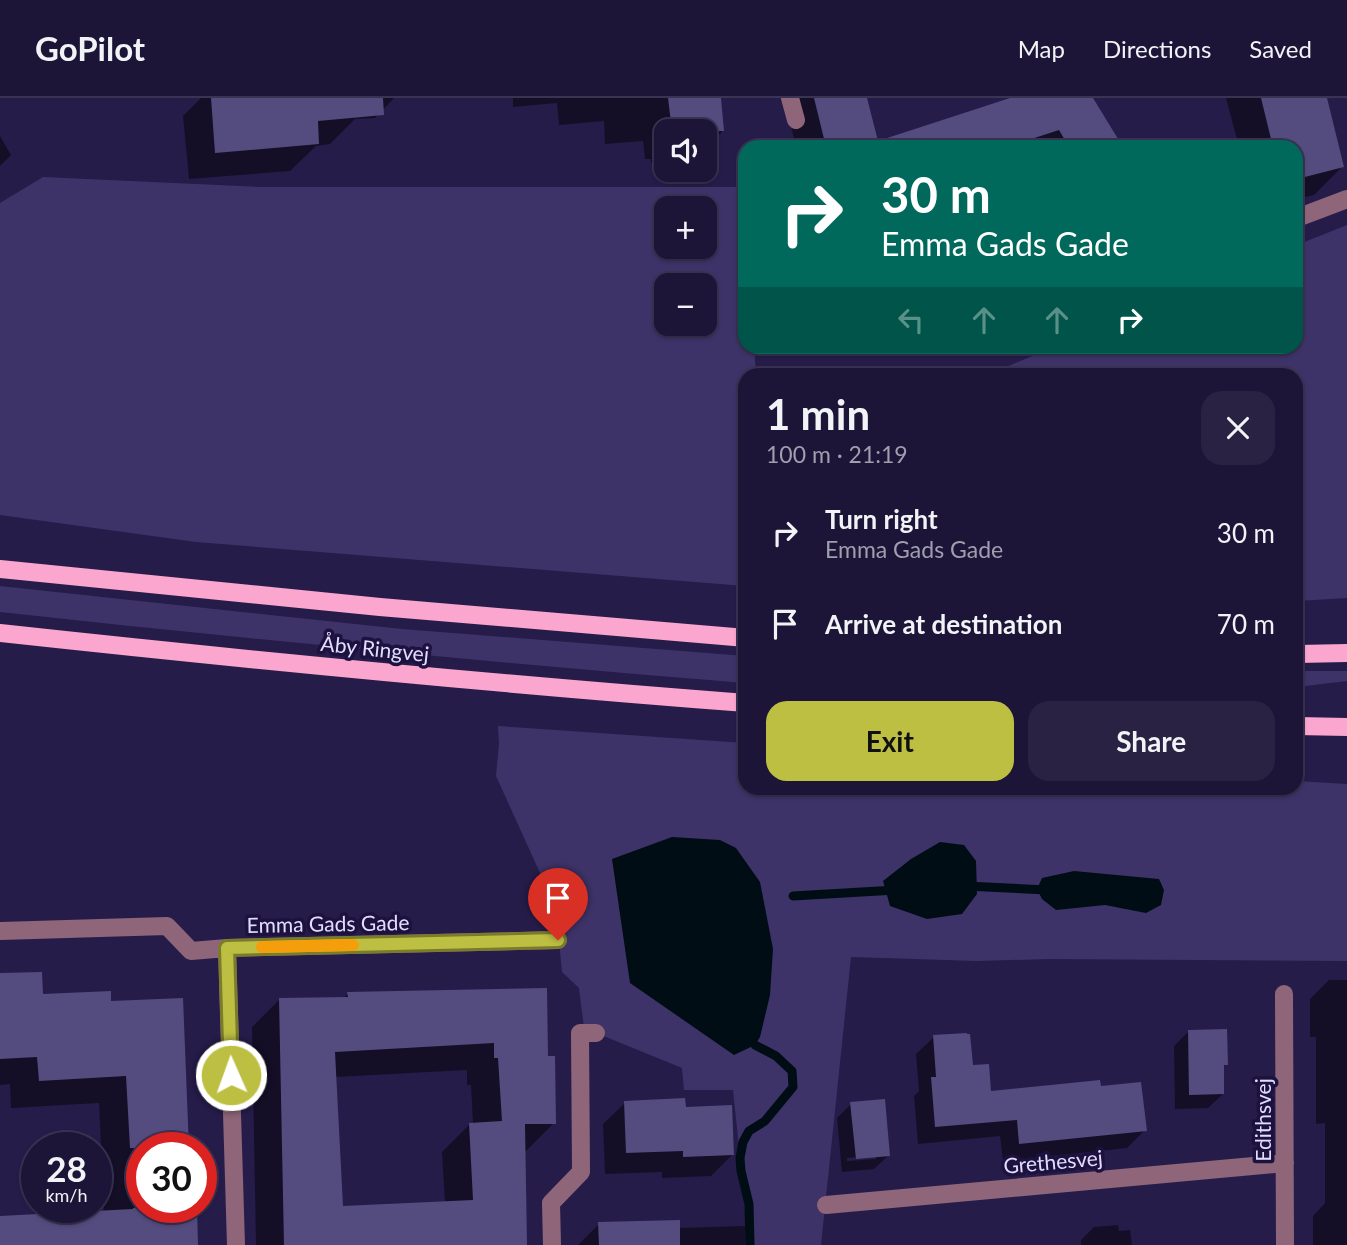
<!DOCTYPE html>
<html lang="en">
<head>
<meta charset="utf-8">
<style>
	body { margin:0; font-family:Lato,sans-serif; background:#292243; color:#f1f3f6; height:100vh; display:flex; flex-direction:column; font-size:26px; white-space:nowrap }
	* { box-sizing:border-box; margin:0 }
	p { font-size:23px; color:#a09fae }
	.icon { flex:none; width:38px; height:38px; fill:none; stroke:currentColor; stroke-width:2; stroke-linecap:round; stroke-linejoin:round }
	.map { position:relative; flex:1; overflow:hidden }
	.sheet { position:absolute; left:738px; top:270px; width:565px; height:427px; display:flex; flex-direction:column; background:#1c1538; border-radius:21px; box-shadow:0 2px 5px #0004,0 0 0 2px #3a3453 }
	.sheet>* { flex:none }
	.hud { position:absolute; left:738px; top:42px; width:565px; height:214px; border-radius:21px; box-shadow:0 2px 5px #0004,0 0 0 2px #3a3453; background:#00695c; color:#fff; overflow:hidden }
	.tools { position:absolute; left:654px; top:21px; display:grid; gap:14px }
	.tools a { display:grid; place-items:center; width:63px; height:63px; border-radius:14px; background:#1c1538; box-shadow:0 2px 5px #0004,0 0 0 2px #3a3453; font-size:35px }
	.speed { position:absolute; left:21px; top:1034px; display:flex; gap:14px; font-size:35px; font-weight:700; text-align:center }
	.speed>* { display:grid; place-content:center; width:91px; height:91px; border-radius:50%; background:#1c1538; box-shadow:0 2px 5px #0004,0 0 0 2px #3a3453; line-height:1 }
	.speed small { font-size:18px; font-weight:400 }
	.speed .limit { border:10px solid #d22; background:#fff; color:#111 }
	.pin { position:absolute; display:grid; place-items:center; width:60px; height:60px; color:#fff; margin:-72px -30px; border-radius:50% 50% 50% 0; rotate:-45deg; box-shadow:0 0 7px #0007 }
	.pin .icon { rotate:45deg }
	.me { position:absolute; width:77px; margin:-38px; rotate:358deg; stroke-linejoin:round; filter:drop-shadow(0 0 5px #0008) }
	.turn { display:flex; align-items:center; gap:24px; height:147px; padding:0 28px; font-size:32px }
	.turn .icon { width:91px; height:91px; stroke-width:2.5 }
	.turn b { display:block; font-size:49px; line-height:60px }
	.lanes { display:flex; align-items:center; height:66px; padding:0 28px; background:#0003; justify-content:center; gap:35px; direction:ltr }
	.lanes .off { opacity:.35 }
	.round { display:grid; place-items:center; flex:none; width:74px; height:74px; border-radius:21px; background:#292243 }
	.head { display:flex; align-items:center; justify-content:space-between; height:119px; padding:0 28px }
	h1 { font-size:42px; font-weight:700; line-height:52px }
	.button { display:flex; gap:14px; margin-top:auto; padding:14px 28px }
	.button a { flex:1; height:80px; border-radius:21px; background:#bdbf42; color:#111; font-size:28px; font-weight:700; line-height:80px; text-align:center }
	.button a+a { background:#292243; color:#f1f3f6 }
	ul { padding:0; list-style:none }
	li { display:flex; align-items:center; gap:21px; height:91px; padding:0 28px }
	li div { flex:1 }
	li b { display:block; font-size:26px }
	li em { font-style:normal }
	header { display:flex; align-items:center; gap:42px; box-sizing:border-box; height:98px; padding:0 35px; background:#1c1538; border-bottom:2px solid #3a3453 }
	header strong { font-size:33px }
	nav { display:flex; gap:38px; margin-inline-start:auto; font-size:24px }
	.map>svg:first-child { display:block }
	.green { fill:#3d3368; fill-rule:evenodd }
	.water { fill:#010d14 }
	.shadow { fill:#0007; fill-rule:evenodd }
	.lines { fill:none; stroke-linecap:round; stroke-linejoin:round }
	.stream { stroke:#010d14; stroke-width:9 }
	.building { fill:#544c7f; fill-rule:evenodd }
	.minor { stroke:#8f6679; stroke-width:18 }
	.major { stroke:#fba6ce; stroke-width:18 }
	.route-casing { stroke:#7b7c2b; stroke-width:18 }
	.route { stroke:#bdbf42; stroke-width:12 }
	.slow { stroke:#f59e0b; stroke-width:12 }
	.labels { text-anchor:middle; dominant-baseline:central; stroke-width:7; stroke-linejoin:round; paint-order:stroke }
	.street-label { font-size:21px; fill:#e1defd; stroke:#1d123f }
</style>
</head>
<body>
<header>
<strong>GoPilot</strong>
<nav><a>Map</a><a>Directions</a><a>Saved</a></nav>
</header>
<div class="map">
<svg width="1347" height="1147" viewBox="0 0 1347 1147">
	<rect width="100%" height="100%" fill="#261c4a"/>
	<path class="green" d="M43 79 262 89H740L746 155V248L754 249 756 276H746L745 488 196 444 0 417V105ZM705 110V149H667V110ZM705 187V226H667V187Z
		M1347 127V500L1297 503V276H989L1054 249 1297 248V147Z
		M0 488 402 531 745 558V585C497 565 248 541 0 514Z
		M1297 573H1347V583L1297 589Z
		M498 628 745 645 746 690H1297V683L1347 686V863L1049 861 977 863 851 859 821 1147H748L747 1126 733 992H684L682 970 584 930 579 890 562 874 556 810 496 678 499 646Z"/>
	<path class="water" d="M672 739 720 742 736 750 760 784 773 851 770 897 760 939 755 947 734 957 630 885 612 761Z
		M940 744 964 747 976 763 977 796 962 816 927 821 890 808 883 783 911 761Z
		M1074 773 1159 781 1164 792 1161 807 1146 815 1105 807 1056 812 1042 801 1037 791 1042 780Z"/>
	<path class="shadow" d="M201 0H394L375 20 355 21 330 46 316 48 290 73 189 81 183 18Z
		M513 0H719L722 34 705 51V33H667V64L651 65V61H645L643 43 605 46 604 23 559 27 557 5 513 9Z
		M784 0H865L877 46 1033 0H1091L1121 49H796Z
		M1226 0H1325L1342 69 1314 97 1297 101V49H1239Z
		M0 38 11 57 0 68Z
		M1032 248H1060L1036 258Z
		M0 877 42 897 109 905 187 1039H192V1050H142V1110H195L196 1147H0V1120L104 1114 99 1005 11 1010 10 986 0 987Z
		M1329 882H1347V1147H1313V1118L1325 1105V1025L1316 1026V939H1310V901Z
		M348 896 546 960 554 1025 526 1053H524L526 1147H256L252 929 280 901 343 900ZM467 972V987H471L473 1026H470L442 1054 445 1105 341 1110 335 979Z
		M1188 934 1226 966 1222 969 1223 996 1208 1010 1175 1011 1174 948Z
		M934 939 972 969 989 995 1099 990 1145 1032 1127 1050 1003 1063 1000 1038 918 1046 914 998 919 993 916 956Z
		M625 1005 684 1010 732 1057 711 1078 662 1080V1074L605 1076 603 1026Z
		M851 1006 889 1057 874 1071 842 1074 837 1020ZM876 1057V1061L847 1063V1060Z
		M599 1126 678 1130 745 1128V1147H578Z
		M1118 1127 1119 1133 1130 1132 1132 1147H1081V1142L1094 1129Z"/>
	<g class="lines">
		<path class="stream" d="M966 788 1047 792
			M793 798 896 792
			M750 1147 749 1106 741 1073 740 1060 743 1044 749 1033 765 1023 793 989 792 973 776 958 755 947"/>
	</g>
	<path class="building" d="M211 0H383L384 17 318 23 319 46 215 55Z
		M668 0H721L724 33H672Z
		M814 0H867L878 43 1010 0H1093L1123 49H1069L1059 32 1007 49H826Z
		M1261 0H1327L1344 69 1297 81V49H1273Z
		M42 874 43 896 111 893V903L183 900 189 1050H130L126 978 39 983 37 959 0 961V875Z
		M547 890 548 958H555L556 1026H525L527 1147H284L279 900 348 899 347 894ZM494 945V960H498L502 1023 469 1025 473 1102 343 1108 335 954Z
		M1227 931 1228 967H1224V996L1189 997 1188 932Z
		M967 935V936H970L973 967 989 966 991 993 1100 982 1101 988 1141 984 1147 1033 1019 1046 1017 1022 935 1029 931 979H936L933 937Z
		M685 1000 686 1009 732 1007 734 1057 683 1059V1053L626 1055 624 1003Z
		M885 1001 890 1058 856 1061 850 1004Z
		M133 1110H197L198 1147H0V1118L133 1111Z
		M680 1122V1147H599L598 1124Z"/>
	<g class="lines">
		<path class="minor" d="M790 0 796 22
			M1297 120 1347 101
			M0 833 167 828 191 853 227 850
			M1284 896 1285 1147
			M826 1107 1285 1065
			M236 1147 227 850 558 842
			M552 1147 551 1105 581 1074 580 935H596"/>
		<path class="major" d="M0 471 380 509 746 540
			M0 535C248 562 497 586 746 605
			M1297 556 1347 555
			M1297 628 1347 629"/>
	</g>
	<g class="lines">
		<defs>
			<path id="route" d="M231 977 227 850 558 842"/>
		</defs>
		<use href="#route" class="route-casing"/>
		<use href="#route" class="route"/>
		<path class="slow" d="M262 849 353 847"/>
	</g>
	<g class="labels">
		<g class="street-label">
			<text transform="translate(375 550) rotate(6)">Åby Ringvej</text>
			<text transform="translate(328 825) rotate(-1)">Emma Gads Gade</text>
			<text transform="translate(1262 1022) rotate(-90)">Edithsvej</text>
			<text transform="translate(1053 1063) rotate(-5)">Grethesvej</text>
		</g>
	</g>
</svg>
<div class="tools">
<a><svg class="icon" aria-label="sound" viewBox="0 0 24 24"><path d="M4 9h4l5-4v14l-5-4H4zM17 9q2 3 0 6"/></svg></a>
<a>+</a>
<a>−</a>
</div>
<div class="speed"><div>28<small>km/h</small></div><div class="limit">30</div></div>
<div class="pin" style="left:558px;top:842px;background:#d93025"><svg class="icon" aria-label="arrive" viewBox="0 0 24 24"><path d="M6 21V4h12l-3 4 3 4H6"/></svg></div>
<svg class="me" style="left:231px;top:977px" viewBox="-20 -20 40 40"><circle r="17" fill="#bdbf42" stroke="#fff" stroke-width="3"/><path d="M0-11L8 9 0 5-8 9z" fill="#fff"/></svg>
<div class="hud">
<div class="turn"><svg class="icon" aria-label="right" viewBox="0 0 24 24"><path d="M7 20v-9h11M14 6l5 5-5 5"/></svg><div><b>30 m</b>Emma Gads Gade</div></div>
<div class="lanes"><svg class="icon off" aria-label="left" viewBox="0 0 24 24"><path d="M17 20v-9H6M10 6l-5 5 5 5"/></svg><svg class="icon off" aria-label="ahead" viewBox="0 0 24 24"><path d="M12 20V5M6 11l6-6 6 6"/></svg><svg class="icon off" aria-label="ahead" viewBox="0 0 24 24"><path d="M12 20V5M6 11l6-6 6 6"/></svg><svg class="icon" aria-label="right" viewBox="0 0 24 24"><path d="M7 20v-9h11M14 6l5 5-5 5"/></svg></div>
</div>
<section class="sheet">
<div class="head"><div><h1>1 min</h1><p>100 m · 21:19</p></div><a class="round"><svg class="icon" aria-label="close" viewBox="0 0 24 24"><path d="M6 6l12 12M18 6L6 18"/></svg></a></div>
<ul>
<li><svg class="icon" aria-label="right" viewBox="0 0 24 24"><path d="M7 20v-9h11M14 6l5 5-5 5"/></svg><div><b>Turn right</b><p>Emma Gads Gade</p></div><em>30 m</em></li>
<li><svg class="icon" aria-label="arrive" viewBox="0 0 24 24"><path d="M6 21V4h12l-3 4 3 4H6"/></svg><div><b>Arrive at destination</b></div><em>70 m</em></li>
</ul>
<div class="button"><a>Exit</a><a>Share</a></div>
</section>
</div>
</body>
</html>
